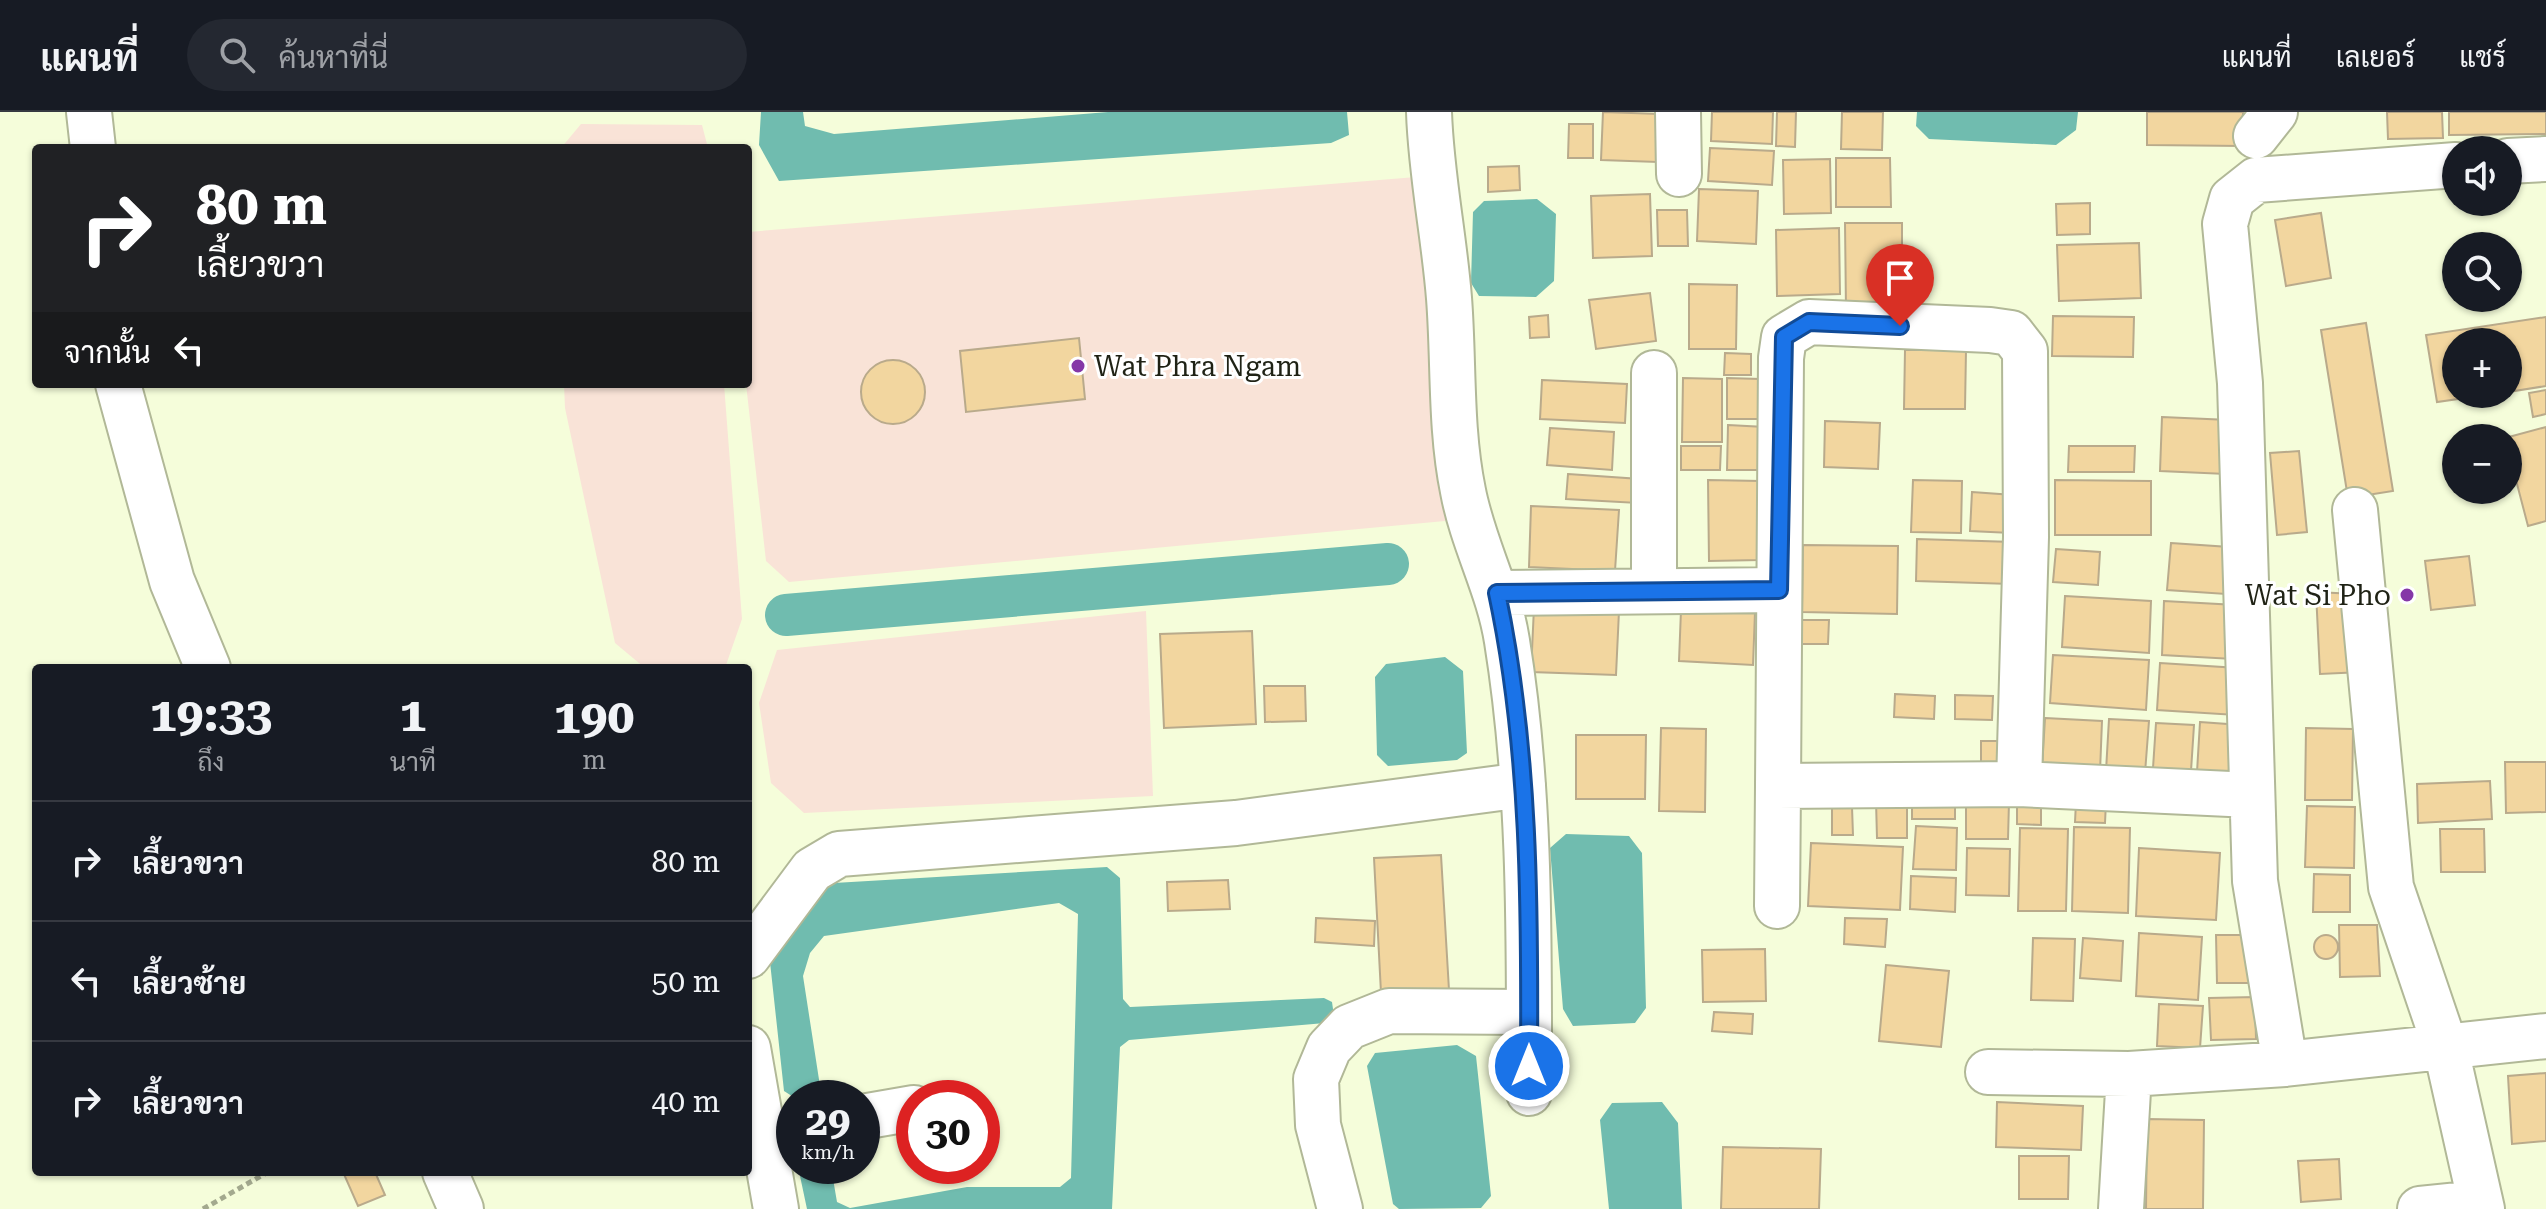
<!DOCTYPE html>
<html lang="th">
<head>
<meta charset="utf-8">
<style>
	body { margin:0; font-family:"Roboto Serif",Sarabun,serif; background:#242831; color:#f1f3f6; height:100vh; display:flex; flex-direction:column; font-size:30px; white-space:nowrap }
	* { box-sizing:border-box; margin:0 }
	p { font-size:26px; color:#9ea1a6 }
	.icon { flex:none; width:44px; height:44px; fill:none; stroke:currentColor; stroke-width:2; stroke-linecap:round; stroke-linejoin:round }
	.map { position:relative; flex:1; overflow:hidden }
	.side { position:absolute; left:32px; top:552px; width:720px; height:512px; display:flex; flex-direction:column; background:#171b24; border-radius:8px; box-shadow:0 2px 6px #0004 }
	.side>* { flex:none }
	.top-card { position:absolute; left:32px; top:32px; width:720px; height:244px; border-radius:8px; box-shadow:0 2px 6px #0004; background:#202124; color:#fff; overflow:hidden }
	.buttons { position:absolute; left:2442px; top:24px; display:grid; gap:16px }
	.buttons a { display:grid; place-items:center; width:80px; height:80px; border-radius:50%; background:#171b24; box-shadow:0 2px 6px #0004; font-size:40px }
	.speed { position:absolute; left:776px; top:968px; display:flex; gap:16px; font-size:40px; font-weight:700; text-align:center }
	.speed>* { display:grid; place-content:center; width:104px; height:104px; border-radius:50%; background:#171b24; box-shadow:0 2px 6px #0004; line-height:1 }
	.speed small { font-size:20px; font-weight:400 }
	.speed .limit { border:12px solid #d22; background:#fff; color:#111 }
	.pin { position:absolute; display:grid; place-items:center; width:68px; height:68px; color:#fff; margin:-82px -34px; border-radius:50% 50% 50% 0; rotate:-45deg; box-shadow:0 0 8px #0007 }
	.pin .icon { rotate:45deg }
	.me { position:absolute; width:88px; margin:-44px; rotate:0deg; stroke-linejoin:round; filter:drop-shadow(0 0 6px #0008) }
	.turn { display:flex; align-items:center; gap:28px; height:168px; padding:0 32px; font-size:36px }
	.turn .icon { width:104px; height:104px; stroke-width:2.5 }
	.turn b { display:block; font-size:56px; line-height:68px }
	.then { display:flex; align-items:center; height:76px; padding:0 32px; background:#0003; gap:16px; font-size:30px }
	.eta { display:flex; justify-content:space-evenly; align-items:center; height:136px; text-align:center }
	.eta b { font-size:48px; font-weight:700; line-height:56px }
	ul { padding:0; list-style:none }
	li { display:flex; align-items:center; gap:24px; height:120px; padding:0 32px; border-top:2px solid #363941 }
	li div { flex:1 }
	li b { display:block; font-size:30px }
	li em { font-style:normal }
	header { display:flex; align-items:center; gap:48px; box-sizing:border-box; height:112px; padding:0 40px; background:#171b24; border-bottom:2px solid #363941 }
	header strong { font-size:38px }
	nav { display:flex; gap:44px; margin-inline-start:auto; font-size:28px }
	.search { width:560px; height:72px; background:#242831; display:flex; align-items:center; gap:20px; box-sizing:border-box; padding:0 28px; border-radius:44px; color:#9ea1a6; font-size:30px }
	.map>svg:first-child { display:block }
	.green { fill:#f9e3d7 }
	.water { fill:#70bcaf }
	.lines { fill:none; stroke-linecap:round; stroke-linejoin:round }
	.canal { stroke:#70bcaf; stroke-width:42 }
	.building { fill:#f2d69f; stroke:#b9aa8b; stroke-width:2 }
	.minor-casing { stroke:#b1b897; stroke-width:48 }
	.path { stroke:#a3a98e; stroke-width:5; stroke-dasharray:6 4; stroke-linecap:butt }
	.minor { stroke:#fff; stroke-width:44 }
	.route-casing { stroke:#114b97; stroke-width:20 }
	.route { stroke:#1a73e8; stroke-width:14 }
	.poi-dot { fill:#8537a7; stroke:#fff; stroke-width:3 }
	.labels { text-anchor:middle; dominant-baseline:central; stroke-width:6; stroke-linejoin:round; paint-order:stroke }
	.poi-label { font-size:28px; fill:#1f2215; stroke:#fff; text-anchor:start }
</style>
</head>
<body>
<header>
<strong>แผนที่</strong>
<div class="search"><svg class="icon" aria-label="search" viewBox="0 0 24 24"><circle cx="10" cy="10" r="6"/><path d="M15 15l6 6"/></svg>ค้นหาที่นี่</div>
<nav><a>แผนที่</a><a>เลเยอร์</a><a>แชร์</a></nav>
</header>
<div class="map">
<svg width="2546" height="1097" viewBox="0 0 2546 1097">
	<rect width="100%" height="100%" fill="#f5fdda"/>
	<path class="green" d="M581 12 702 13 708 36H561Z
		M1416 65 1448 246 1445 409 789 470 766 449 746 272 748 120Z
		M564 272H724L742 507 725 556H645L615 531 565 296Z
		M1146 499 1153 684 804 701 771 671 759 591 777 538Z"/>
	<path class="water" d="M761 0H803L805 14 834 22 1108 0H1347L1349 23 1331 31 779 69 759 33Z
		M1917 0H2078L2076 18 2056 33 1929 27 1916 14Z
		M1537 87 1556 102 1554 169 1536 185 1479 184 1471 171 1473 100 1484 89Z
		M1445 545 1463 559 1467 641 1457 648 1388 654 1377 643 1375 565 1386 552Z
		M1566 722 1629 724 1642 741 1646 896 1635 911 1573 914 1563 897 1550 736Z
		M1107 755 1120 766 1123 887 1130 895 1324 886 1332 890 1334 904 1325 911 1129 928 1120 935 1112 1097H807L800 1064 804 1054 831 1055 837 1090 850 1096 967 1075H1060L1071 1066 1078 802 1059 791 824 824 810 841 803 864 820 974 813 986H795L784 979 770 850 813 782 834 771Z
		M1457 933 1476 944 1491 1084 1481 1096 1399 1097 1393 1092 1367 954 1375 941Z
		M1662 990 1678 1011 1682 1097H1609L1600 1008 1612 991Z"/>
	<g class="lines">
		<path class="canal" d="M786 503 1388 452"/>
	</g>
	<path class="building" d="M1603 0 1660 2 1658 50 1601 48Z
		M1712 0H1773L1772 32 1711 29Z
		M1777 0H1796L1795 35 1776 34Z
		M1842 0H1883L1882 38 1841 37Z
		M2147 0H2243L2242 34 2147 33Z
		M2387 0H2442L2443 26 2388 27Z
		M2449 0H2546V22L2449 23Z
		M1569 12H1593V46H1568Z
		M1710 36 1774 39 1772 73 1708 69Z
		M1836 46H1890L1891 95H1836Z
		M1830 47 1831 101 1784 102 1783 48Z
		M1519 54 1520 78 1488 80V55Z
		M1699 77 1758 79 1756 132 1697 129Z
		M1650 82 1652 144 1593 146 1591 84Z
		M2090 91V122L2057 123 2056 92Z
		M1657 98H1687L1688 134H1658Z
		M2321 101 2331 166 2286 174 2275 108Z
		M1845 111H1902V198H1846Z
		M1839 116 1840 182 1777 184 1776 118Z
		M2139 131 2141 186 2059 189 2057 133Z
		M1689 172 1737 173 1736 237H1689Z
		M1650 181 1656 229 1596 237 1589 188Z
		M1548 203 1549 225 1530 226 1529 205Z
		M2053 204 2134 205 2133 245 2052 244Z
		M2546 205V274L2508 280V230H2456V282H2493L2437 290 2426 223Z
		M2366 211 2393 379 2348 386 2321 218Z
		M1079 226 1085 287 966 300 960 239Z
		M1905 238H1966L1965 297H1904Z
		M1725 241 1751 242V263H1724Z
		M861 280a32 32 0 1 1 64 0a32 32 0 1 1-64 0Z
		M1683 266 1722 267V330H1682Z
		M1727 266 1760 267V307H1727Z
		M1542 268 1627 272 1625 311 1540 307Z
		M2546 278V302L2533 305 2529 281Z
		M2162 305 2229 308 2226 362 2160 359Z
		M1825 309 1880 311 1878 357 1824 355Z
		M1728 313 1765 315 1764 358H1727Z
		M2546 315V409L2528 414 2505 326Z
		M1550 316 1614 320 1612 358 1547 353Z
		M1681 334H1721L1720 358H1681Z
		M2069 334H2135L2134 360H2068Z
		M2299 339 2307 420 2277 423 2270 341Z
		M1568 362 1640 367 1638 391 1566 387Z
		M1708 368 1760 369V448L1709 449Z
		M1913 368 1962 369 1961 421 1911 420Z
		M2055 368 2151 369V423H2055Z
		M1972 380 2013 383 2011 421 1970 419Z
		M1531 394 1619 398 1615 459 1529 455Z
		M1917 427 2013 430 2011 472 1916 469Z
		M2171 431 2229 435 2226 482 2167 478Z
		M1803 433 1898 434 1897 502 1802 500Z
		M2056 437 2100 440 2098 473 2053 470Z
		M2469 444 2475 493 2431 498 2425 449Z
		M2316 480 2355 482 2362 560 2320 562Z
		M2065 484 2151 489 2149 541 2062 535Z
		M2164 489 2236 493 2233 547 2162 543Z
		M1534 495 1619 499 1616 563 1531 560Z
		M1681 498 1755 500 1753 553 1679 549Z
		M1800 508H1829L1828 532H1800Z
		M1252 519 1256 612 1164 616 1160 522Z
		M2053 543 2149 548 2146 598 2050 591Z
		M2160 551 2238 556 2236 603 2157 598Z
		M1264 574H1305L1306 609 1265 610Z
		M1895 582 1935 584 1934 607 1894 605Z
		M1955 583 1993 584 1992 608 1955 607Z
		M2045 606 2102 609 2100 660 2042 657Z
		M2109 607 2149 609 2145 661 2106 659Z
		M2200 610 2241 613 2237 663 2197 660Z
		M2156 611 2194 613 2191 659 2153 656Z
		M1661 616 1706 617 1705 700 1659 699Z
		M2306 616 2353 617 2352 688H2305Z
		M1576 623H1646L1645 687H1576Z
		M1981 629H2007V654H1981Z
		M2505 650H2546V700L2506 701Z
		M2490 669 2492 707 2418 711 2417 672Z
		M1955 682V707H1912V683Z
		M1876 689H1907V726H1877Z
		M1966 690H2009L2008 727H1966Z
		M2076 690H2106L2105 711 2075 710Z
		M2017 692 2041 693V713L2017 712Z
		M2307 694 2355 695 2354 756 2305 755Z
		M1832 695H1852L1853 723H1832Z
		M1916 714 1957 716 1956 758 1913 757Z
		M2074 715 2130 716 2128 801 2072 799Z
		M2020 716 2068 717 2066 799H2018Z
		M2440 717H2484L2485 760H2441Z
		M1811 731 1903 735 1900 798 1808 794Z
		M1967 736 2010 737 2009 784 1966 783Z
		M2139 736 2220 741 2216 808 2136 804Z
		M1441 743 1449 878 1381 881 1374 746Z
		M2314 762 2350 763V800H2313Z
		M1911 764 1956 766 1955 800 1910 797Z
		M1228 768 1230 797 1168 799 1167 770Z
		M1316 806 1375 809 1374 834 1315 830Z
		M1845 806 1887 807 1885 835 1844 832Z
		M2339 813H2377L2380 864 2340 865Z
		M2139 821 2202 825 2198 888 2136 884Z
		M2216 823H2254V871H2217Z
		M2314 835a12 12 0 1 1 24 0a12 12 0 1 1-24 0Z
		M2033 826 2075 827 2073 889 2031 888Z
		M2083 826 2123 829 2121 869 2080 866Z
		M1765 837 1766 889 1703 890 1702 838Z
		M1886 853 1949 859 1941 935 1879 929Z
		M2255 885 2256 927 2211 928 2209 886Z
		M2159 892 2203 894 2200 936 2157 934Z
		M1714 900 1753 902 1752 922 1712 919Z
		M2546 961V1029L2512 1032 2508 964Z
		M1997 990 2083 994 2081 1038 1996 1035Z
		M2147 1007 2204 1008 2203 1097H2146Z
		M1723 1035 1821 1037 1819 1097H1721Z
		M2019 1044H2069L2068 1087H2019Z
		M2339 1047 2341 1087 2301 1090 2298 1049Z
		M343 1060H375L385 1083 358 1094Z"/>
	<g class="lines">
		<defs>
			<path id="minor" d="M89 0 93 36
				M1429 0C1431 63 1444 123 1449 186 1454 250 1450 316 1463 379 1473 432 1499 477 1507 529 1531 678 1529 830 1529 981
				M1678 0 1679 62
				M2256 24 2275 0
				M2508 49 2546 47
				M118 272 172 469 208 556
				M2355 398 2391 775 2446 937 2482 1097
				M1654 479V261
				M1497 481 1779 478
				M2019 672 2026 425 2025 239 2011 221 1990 218 1809 210 1784 225 1781 246 1778 674 2019 672 2251 683
				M1777 794 1778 674
				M748 844 812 758 839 742 1236 711 1523 673
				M748 936 776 1097
				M2285 952 2255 769 2240 271 2225 112 2232 87 2256 68 2456 53
				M1988 960 2129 962 2285 952 2546 924
				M862 1005 914 996
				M445 1060 461 1097
				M1340 1097 1318 1013 1316 967 1329 936 1349 915 1389 899 1529 900
				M2121 1097 2129 962
				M2420 1097 2479 1091"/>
		</defs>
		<use href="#minor" class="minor-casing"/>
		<path class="path" d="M203 1097 268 1060"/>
		<use href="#minor" class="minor"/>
	</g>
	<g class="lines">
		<defs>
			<path id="route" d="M1529 954C1530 796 1530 636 1497 481L1779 478 1784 225 1809 210 1900 214"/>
		</defs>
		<use href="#route" class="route-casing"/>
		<use href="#route" class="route"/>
	</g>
	<g class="poi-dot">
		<circle cx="1078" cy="254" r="8"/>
		<circle cx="2407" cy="483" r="8"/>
	</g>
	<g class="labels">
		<g class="poi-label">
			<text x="1094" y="254">Wat Phra Ngam</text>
			<text x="2391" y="483" text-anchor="end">Wat Si Pho</text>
		</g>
	</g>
</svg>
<div class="buttons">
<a><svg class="icon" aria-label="sound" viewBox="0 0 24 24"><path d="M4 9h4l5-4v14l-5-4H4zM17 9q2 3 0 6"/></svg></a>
<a><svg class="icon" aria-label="search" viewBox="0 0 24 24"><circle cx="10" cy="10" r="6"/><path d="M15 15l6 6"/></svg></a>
<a>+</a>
<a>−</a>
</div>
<div class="speed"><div>29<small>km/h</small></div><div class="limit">30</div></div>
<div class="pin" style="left:1900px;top:214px;background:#d93025"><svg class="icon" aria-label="arrive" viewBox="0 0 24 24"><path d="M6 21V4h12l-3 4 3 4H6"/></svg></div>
<svg class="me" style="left:1529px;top:954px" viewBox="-20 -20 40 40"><circle r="17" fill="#1a73e8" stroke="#fff" stroke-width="3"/><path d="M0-11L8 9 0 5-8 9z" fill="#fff"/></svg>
<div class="top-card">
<div class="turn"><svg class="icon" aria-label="right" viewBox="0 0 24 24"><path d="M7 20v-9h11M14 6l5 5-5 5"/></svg><div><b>80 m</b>เลี้ยวขวา</div></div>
<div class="then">จากนั้น<svg class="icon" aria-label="left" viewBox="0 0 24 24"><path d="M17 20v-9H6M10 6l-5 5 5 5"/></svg></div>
</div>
<section class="side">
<div class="eta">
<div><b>19:33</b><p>ถึง</p></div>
<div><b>1</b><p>นาที</p></div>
<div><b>190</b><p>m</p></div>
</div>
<ul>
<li><svg class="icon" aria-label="right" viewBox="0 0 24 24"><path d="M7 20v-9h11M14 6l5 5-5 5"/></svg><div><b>เลี้ยวขวา</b></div><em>80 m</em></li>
<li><svg class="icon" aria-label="left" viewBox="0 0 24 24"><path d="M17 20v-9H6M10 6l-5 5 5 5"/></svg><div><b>เลี้ยวซ้าย</b></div><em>50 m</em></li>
<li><svg class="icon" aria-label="right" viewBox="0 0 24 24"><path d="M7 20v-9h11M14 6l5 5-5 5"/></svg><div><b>เลี้ยวขวา</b></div><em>40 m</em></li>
</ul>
</section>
</div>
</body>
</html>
